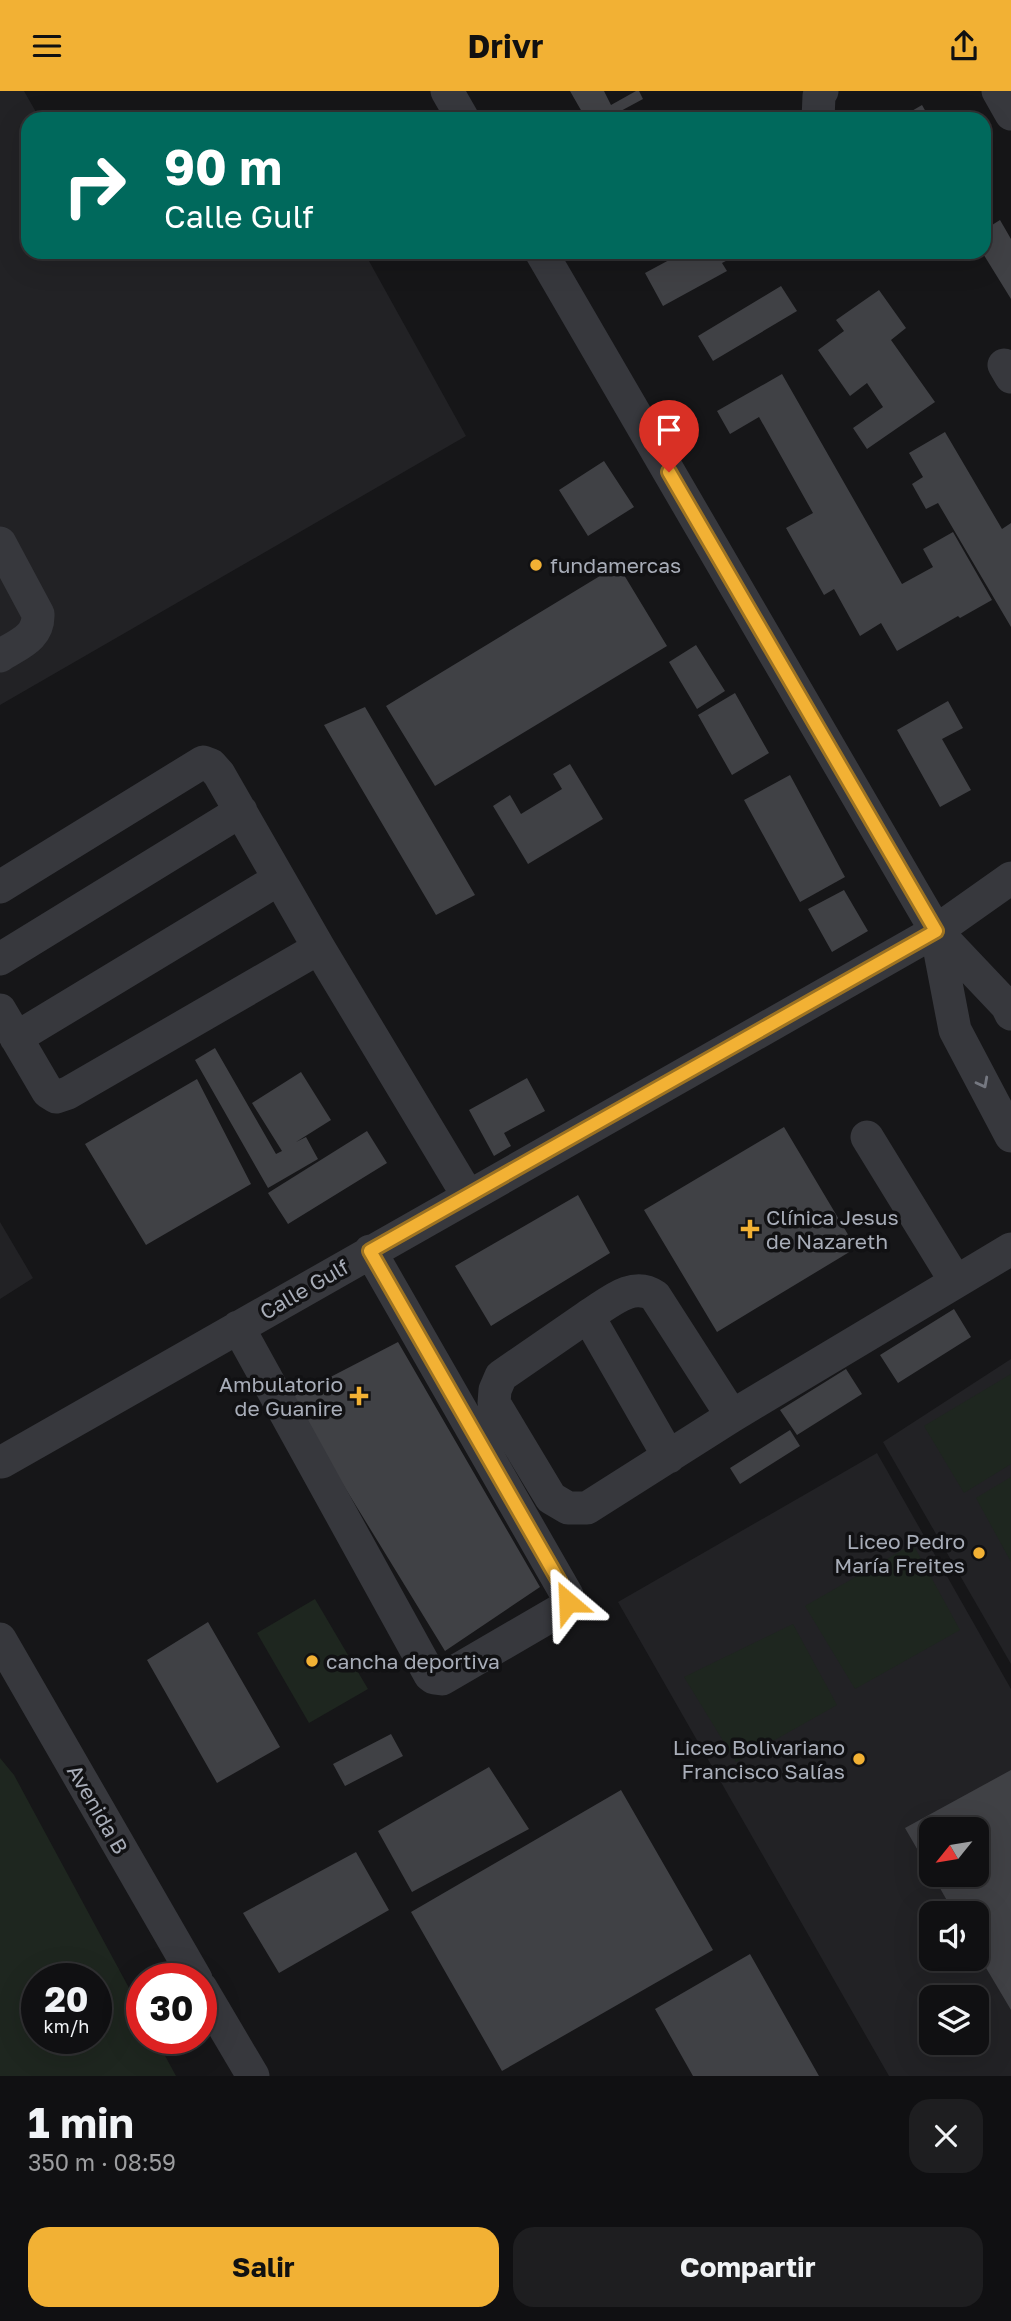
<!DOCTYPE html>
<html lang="es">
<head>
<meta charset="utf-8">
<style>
	body { margin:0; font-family:"Golos Text",sans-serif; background:#1e1e20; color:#f1f3f6; height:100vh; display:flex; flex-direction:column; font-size:26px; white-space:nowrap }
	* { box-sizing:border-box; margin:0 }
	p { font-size:23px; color:#9c9d9f }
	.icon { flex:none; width:38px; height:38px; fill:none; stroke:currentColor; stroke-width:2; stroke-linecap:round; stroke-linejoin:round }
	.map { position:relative; height:1985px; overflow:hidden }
	.panel { display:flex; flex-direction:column; background:#101012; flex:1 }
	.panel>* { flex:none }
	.top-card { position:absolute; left:21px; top:21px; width:970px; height:147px; border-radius:21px; box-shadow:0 7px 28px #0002,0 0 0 2px #303032; background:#00695c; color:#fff; overflow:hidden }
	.needle { width:46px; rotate:240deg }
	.tools { position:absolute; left:919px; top:1726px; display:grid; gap:14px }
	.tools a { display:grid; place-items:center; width:70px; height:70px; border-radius:14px; background:#101012; box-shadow:0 7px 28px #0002,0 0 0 2px #303032; font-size:35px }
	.speed { position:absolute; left:21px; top:1872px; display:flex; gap:14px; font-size:35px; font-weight:700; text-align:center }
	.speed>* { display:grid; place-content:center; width:91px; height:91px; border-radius:50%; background:#101012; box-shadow:0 7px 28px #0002,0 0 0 2px #303032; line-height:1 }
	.speed small { font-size:18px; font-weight:400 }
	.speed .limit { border:10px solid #d22; background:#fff; color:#111 }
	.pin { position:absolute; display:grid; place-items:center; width:60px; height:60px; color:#fff; margin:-72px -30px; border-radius:50% 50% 50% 0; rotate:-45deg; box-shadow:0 0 7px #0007 }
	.pin .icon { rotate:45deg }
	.me { position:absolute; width:77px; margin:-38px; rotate:334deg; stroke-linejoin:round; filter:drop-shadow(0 0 5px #0008) }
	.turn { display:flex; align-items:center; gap:24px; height:147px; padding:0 28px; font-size:32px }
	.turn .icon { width:91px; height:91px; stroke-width:2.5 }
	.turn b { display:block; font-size:49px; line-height:60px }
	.round { display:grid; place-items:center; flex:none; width:74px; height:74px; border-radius:21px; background:#1e1e20 }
	.head { display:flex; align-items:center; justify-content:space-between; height:119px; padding:0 28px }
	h1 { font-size:42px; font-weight:700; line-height:52px }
	.cta { display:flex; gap:14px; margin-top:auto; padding:14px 28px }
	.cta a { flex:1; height:80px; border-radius:21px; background:#f2b134; color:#111; font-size:28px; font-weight:700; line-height:80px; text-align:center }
	.cta a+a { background:#1e1e20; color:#f1f3f6 }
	header { display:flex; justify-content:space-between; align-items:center; height:91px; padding:0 28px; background:#f2b134; color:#111; font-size:32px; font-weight:700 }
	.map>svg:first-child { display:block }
	.built { fill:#222225; fill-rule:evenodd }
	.green { fill:#1e261f; fill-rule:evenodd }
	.building { fill:#404145 }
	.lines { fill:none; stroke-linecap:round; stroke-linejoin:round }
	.minor { stroke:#37383d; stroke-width:33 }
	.oneway { stroke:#757881 }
	.route-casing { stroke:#9d7322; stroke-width:18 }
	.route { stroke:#f2b134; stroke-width:12 }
	.poi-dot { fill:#f2b134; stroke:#111113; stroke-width:2.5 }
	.labels { text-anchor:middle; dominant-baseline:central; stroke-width:7; stroke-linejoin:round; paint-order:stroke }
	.poi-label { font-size:21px; fill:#a8adb8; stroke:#111113; text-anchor:start }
	.street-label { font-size:21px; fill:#a8adb8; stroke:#111113 }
</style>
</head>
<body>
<header><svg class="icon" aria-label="menu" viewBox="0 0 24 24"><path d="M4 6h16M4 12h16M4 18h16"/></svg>Drivr<svg class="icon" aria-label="share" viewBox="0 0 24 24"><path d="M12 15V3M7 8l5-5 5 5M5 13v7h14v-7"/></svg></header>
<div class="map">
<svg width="1011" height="1985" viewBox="0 0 1011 1985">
	<rect width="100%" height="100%" fill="#161618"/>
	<path class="built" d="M0 0H24L40 28H28V161H364L466 345 0 614Z
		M0 1131 33 1187 0 1208Z
		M1011 1268V1573L883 1351Z
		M877 1362 1011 1598V1985H889L618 1511ZM931 1738H976V1783H931ZM931 1822H976V1867H931ZM931 1906H976V1951H931Z"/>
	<path class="green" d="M1011 1283V1373L964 1402 924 1335Z
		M1011 1386V1471L976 1407Z
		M913 1453 960 1539 855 1598 805 1515Z
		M315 1508 368 1598 309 1632 257 1542Z
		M793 1533 837 1614 736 1671 684 1586Z
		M0 1667 14 1684 142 1921V1948H156L176 1985H0ZM96 1888V1948H37V1888Z"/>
	<path class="building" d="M570 0H604L611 14 636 0H639L643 8 617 22 620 28H586Z
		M922 14 930 28H898Z
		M1000 129 1011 148V208L982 161 984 139Z
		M684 161H743L722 172 727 180 663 215 645 182Z
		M781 195 797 220 713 270 698 245Z
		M879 199 906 237 891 249 935 311 867 358 853 337 883 316 867 292 850 305 818 259 844 240 836 229Z
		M782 283 902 493 933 476 923 458 953 441 992 509 960 527 958 525 897 560 881 532 860 545 834 498 824 504 786 437 813 422 759 326 730 343 717 320Z
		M945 341 1002 438 1011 432V536L938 412 926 418 912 393 923 386 909 362Z
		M604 370 634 416 588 445 559 399Z
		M618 474 667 555 435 695 386 615Z
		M696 554 725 600 697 618 669 571Z
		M735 602 769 662 732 684 698 624Z
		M948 610 963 637 942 648 971 699 940 716 897 639Z
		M365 616 475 804 436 824 324 634Z
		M570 673 603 728 528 773 493 715 510 704 521 723 562 698 553 683Z
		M790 684 845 786 800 811 744 709Z
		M844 799 868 840 832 861 808 818Z
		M215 957 276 1063 282 1060 252 1012 301 981 331 1029 296 1051 306 1046 318 1068 268 1097 195 969Z
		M527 987 545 1020 504 1042 511 1055 494 1065 469 1019Z
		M197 988 251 1093 146 1154 85 1053Z
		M784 1036 856 1157 717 1241 644 1119Z
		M367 1040 387 1072 288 1133 268 1102Z
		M578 1104 610 1162 491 1235 455 1175Z
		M954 1218 971 1246 898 1292 880 1264Z
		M398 1251 540 1496 445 1560 290 1307Z
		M846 1278 862 1303 797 1344 780 1319Z
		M790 1339 800 1355 740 1393 730 1377Z
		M208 1531 280 1656 217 1692 147 1569Z
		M391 1643 403 1665 345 1695 333 1673Z
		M489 1676 529 1738 412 1801 378 1740Z
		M1011 1679V1919L976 1860V1822H954L932 1783H976V1738H931V1782L905 1737Z
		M621 1699 713 1859 502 1980 411 1821Z
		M356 1761 389 1819 279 1882 243 1822Z
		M750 1863 819 1985H693L655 1918Z"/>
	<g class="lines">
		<path class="minor" d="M447 0 463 28
			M998 0 1011 23
			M818 28 819 5 822 0
			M541 161 936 840 1007 915 1011 923
			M1004 274 1011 286
			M0 452 38 523C39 547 18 553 0 565
			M0 796 203 671 211 674 219 683 319 857 468 1105
			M936 840 955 939 1011 1045
			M0 868 241 720
			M0 919 48 1001 56 1006 68 1002 319 857
			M16 947 279 788
			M867 1046 956 1191
			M588 1225C608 1213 632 1189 655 1205L732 1325
			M238 1236 430 1584 434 1587 442 1588 564 1517 568 1511 567 1504 370 1160
			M669 1366 588 1225 501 1285 495 1299 494 1312 551 1407 568 1417H587L732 1325 1011 1158
			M2 1371 936 840 1011 787
			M0 1548 196 1888
			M201 1897 253 1985"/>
	</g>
	<defs><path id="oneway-chevron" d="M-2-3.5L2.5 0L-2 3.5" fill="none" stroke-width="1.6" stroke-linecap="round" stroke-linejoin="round" transform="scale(1.75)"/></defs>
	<use class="oneway" href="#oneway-chevron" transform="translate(983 992) rotate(62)"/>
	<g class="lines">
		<defs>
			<path id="route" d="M568 1511 567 1504 370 1160 936 840 669 381"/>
		</defs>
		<use href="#route" class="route-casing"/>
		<use href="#route" class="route"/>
	</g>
	<g class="poi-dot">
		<circle cx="536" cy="474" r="7"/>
		<path d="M746.5 1127.5h7v7h7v7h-7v7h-7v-7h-7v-7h7z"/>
		<path d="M355.5 1294.5h7v7h7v7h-7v7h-7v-7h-7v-7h7z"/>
		<circle cx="979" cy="1462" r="7"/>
		<circle cx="312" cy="1570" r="7"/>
		<circle cx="859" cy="1668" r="7"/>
	</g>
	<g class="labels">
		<g class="poi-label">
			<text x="550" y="474">fundamercas</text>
			<text x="766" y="1126">Clínica Jesus<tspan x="766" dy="24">de Nazareth</tspan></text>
			<text x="343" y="1293" text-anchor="end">Ambulatorio<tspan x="343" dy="24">de Guanire</tspan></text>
			<text x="965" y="1450" text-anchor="end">Liceo Pedro<tspan x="965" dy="24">María Freites</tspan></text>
			<text x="326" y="1570">cancha deportiva</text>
			<text x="845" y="1656" text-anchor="end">Liceo Bolivariano<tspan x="845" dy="24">Francisco Salías</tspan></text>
		</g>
		<g class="street-label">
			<text transform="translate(304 1198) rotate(-30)">Calle Gulf</text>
			<text transform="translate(98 1718) rotate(60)">Avenida B</text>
		</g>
	</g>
</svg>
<div class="tools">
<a><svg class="needle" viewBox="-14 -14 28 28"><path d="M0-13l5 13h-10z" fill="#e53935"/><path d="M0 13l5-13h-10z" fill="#9c9d9f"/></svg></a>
<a><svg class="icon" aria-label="sound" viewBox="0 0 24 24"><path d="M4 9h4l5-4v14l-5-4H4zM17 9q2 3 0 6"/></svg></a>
<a><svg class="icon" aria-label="layers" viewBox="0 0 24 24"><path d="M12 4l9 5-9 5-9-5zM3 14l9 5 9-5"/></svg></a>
</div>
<div class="speed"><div>20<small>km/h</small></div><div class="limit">30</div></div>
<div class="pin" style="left:669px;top:381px;background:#d93025"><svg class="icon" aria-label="arrive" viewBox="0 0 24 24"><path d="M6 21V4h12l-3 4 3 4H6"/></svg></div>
<svg class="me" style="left:568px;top:1511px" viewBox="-20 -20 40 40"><path d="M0-17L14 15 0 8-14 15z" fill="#f2b134" stroke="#fff" stroke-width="4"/></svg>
<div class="top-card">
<div class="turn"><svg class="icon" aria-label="right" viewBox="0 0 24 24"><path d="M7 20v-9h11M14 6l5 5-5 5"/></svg><div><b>90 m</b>Calle Gulf</div></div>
</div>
</div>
<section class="panel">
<div class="head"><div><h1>1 min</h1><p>350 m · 08:59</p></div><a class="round"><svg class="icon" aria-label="close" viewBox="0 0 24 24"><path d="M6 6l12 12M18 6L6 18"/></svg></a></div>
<div class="cta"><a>Salir</a><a>Compartir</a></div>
</section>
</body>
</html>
